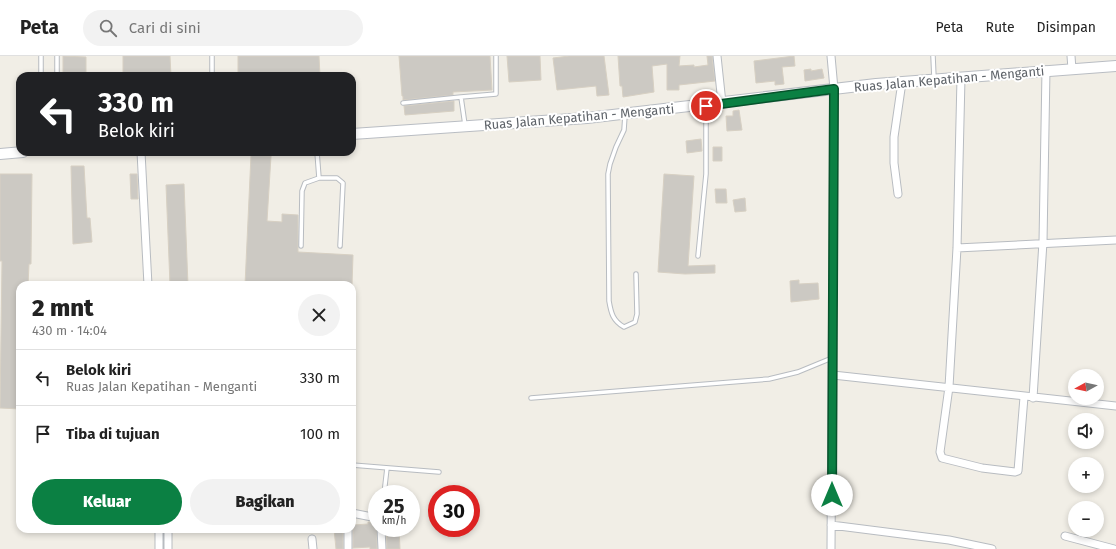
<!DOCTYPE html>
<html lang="id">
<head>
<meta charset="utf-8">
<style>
	body { margin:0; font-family:"Fira Sans",sans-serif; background:#f2f2f2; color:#222; height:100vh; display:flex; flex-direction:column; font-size:15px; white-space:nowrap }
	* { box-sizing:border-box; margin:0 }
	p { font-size:13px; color:#767676 }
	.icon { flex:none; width:22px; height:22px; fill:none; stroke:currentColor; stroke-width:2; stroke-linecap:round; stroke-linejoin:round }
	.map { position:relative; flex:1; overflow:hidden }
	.panel { position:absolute; left:16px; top:225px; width:340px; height:252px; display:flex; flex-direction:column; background:#fff; border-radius:12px; box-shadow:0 2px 6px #0003 }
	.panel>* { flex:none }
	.banner { position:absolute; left:16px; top:16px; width:340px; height:84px; border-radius:12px; box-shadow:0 2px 6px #0003; background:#202124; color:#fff; overflow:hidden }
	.needle { width:26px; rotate:262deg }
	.fabs { position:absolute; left:1068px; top:313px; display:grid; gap:8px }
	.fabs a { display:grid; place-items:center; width:36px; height:36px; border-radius:50%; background:#fff; box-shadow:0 2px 6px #0003; font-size:20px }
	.speed { position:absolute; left:368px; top:429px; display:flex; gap:8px; font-size:20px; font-weight:700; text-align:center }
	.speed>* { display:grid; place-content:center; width:52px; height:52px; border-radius:50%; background:#fff; box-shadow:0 2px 6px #0003; line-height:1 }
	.speed small { font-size:10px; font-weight:400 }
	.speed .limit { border:6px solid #d22; background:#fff; color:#111 }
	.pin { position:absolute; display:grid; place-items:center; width:34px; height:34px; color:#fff; margin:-17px; border:2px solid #fff; border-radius:50%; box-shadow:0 1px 4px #0007 }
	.me { position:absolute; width:44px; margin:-22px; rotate:0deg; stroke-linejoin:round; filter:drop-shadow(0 0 3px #0008) }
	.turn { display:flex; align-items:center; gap:14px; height:84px; padding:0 16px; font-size:18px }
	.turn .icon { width:52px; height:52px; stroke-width:2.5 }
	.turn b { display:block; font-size:28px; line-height:34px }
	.round { display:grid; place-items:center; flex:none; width:42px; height:42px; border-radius:21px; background:#f2f2f2 }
	.head { display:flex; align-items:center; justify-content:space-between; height:68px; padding:0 16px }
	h1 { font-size:24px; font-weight:800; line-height:30px }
	.cta { display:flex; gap:8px; margin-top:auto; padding:8px 16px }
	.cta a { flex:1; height:46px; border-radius:24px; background:#0b8043; color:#fff; font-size:16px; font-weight:800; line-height:46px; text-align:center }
	.cta a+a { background:#f2f2f2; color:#222 }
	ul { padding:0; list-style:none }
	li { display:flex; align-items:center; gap:12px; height:56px; padding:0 16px; border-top:1px solid #e0e0e0 }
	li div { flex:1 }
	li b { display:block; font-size:15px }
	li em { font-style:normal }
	header { display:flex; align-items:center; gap:24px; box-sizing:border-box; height:56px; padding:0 20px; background:#fff; border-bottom:1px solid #e0e0e0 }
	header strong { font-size:19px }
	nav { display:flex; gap:22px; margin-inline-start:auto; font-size:14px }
	.search { width:280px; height:36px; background:#f2f2f2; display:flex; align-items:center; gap:10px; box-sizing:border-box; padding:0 14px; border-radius:22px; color:#767676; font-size:15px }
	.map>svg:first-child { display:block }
	.building { fill:#ccc9c3; stroke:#d7d0c3 }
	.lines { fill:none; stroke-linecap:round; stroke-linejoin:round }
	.service-casing { stroke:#b8bcc1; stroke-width:5.5 }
	.minor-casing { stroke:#b8bcc1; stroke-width:9 }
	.secondary-casing { stroke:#b9bdc3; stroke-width:12 }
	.service { stroke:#fff; stroke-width:3.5 }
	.minor { stroke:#fff; stroke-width:7 }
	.secondary { stroke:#fff; stroke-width:10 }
	.route-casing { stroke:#07532c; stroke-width:10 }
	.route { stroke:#0b8043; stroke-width:7 }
	.labels { text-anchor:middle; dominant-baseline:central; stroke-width:4; stroke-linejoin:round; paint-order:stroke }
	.street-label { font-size:13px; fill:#5d6268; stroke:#fff }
</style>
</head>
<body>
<header>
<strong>Peta</strong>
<div class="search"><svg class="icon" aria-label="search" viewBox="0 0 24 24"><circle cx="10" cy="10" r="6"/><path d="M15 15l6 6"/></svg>Cari di sini</div>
<nav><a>Peta</a><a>Rute</a><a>Disimpan</a></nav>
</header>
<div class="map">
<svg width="1116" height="493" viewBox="0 0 1116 493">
	<rect width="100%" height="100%" fill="#f1eee6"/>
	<path class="building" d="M63 0 86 1V20H63Z
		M123 0H170L171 20H123Z
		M238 0H319L320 20H238Z
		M399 0H490L492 34 453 36V39L403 44V40H402Z
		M507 0H540L541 24 509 26Z
		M569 0H604L609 39 597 40 596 30 557 34 553 2Z
		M618 0H680L679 10 694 9V11L708 9 707 0H712L715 25 679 29V34H667V8L652 10 654 36 623 41 622 30H620Z
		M794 0 795 10 782 11 784 28 775 29V25L756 27 754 5Z
		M811 13V15L822 13 824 22 805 25 804 14Z
		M454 45V55L405 59 404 50Z
		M739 54 742 74 727 75 726 60H733V55Z
		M701 83 702 95 687 97 686 85Z
		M713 91H722V105H713Z
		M251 99 271 100 267 165 282 166V158L298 159V196L353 199 352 229H245Z
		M71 110H84L87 162H90L92 186 73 188Z
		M0 118H32L31 208H29L28 229H20V353L0 352 2 205H0Z
		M130 118H137L138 143H131Z
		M664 118 694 120 688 210 715 209V217L685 218 658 216Z
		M184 128 188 229H170L166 129Z
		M715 133H726L727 147H716Z
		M745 142 746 155 735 156 733 144Z
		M799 224V228L818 227 819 243 791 246 790 225Z
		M368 466 377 467V493H370V491L353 492V469L368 468Z
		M386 472H399L400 493H387Z
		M334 473H343V493H336Z"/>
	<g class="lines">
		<defs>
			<path id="service" d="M57 0V20
				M212 0V20
				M933 0 934 22
				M41 20V0
				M461 41 496 38V0
				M403 47 461 41 465 69
				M625 59 624 74 616 91 610 108 608 118 609 245C611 257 613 265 624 271L635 266 637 258 636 218
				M319 122H337L343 127 340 190
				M301 190 302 135 305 127 319 122 317 96
				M698 200 706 118V50
				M531 342 769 323 798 316 832 302
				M352 409 439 416
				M384 438 387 412"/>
			<path id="minor" d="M717 0 722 47
				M1071 0 1072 13
				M961 22 957 192 949 331 940 396 942 402 982 412 1015 416 1018 415 1024 341
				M141 96 148 229
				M898 138 894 107V81L902 26
				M957 192 1116 184
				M833 319 1116 350
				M1033 342 1043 186 1046 14
				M352 457 377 462
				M831 469 949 484 992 493
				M381 472 382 493
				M159 473V493
				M168 473V493
				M1065 480 1114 493
				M312 483 313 493
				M348 493V473
				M831 493 834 33 831 0"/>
			<path id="secondary" d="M352 78 587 62 876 28 1116 10
				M0 98 23 96"/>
		</defs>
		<use href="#service" class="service-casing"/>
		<use href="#minor" class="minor-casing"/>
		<use href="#secondary" class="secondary-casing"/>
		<use href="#service" class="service"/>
		<use href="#minor" class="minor"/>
		<use href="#secondary" class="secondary"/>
	</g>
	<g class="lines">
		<defs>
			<path id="route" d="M706 50 834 33 832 439"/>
		</defs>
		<use href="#route" class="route-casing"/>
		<use href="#route" class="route"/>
	</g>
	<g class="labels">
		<g class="street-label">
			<text transform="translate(949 23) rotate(-5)">Ruas Jalan Kepatihan - Menganti</text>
			<text transform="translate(579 61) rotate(-5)">Ruas Jalan Kepatihan - Menganti</text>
		</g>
	</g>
</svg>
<div class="fabs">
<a><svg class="needle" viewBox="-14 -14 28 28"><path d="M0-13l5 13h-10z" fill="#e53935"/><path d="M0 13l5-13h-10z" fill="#767676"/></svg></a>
<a><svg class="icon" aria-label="sound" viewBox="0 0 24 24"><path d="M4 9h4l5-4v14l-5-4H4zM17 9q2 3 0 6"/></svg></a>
<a>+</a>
<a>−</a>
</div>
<div class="speed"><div>25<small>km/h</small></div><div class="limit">30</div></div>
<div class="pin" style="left:706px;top:50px;background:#d93025"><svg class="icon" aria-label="arrive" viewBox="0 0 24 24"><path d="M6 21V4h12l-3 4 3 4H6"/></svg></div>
<svg class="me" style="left:832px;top:439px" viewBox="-20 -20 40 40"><circle r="19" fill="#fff"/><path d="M0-13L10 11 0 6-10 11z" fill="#0b8043"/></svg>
<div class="banner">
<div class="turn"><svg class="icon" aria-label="left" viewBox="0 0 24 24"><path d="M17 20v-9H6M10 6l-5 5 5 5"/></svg><div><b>330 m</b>Belok kiri</div></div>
</div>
<section class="panel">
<div class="head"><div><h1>2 mnt</h1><p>430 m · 14:04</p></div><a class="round"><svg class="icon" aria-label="close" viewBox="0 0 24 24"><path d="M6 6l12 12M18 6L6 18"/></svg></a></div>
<ul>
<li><svg class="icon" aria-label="left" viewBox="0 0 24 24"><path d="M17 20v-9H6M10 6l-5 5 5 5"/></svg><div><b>Belok kiri</b><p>Ruas Jalan Kepatihan - Menganti</p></div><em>330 m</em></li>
<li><svg class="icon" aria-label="arrive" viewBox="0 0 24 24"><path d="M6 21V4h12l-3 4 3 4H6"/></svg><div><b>Tiba di tujuan</b></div><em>100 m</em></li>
</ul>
<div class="cta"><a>Keluar</a><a>Bagikan</a></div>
</section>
</div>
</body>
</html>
